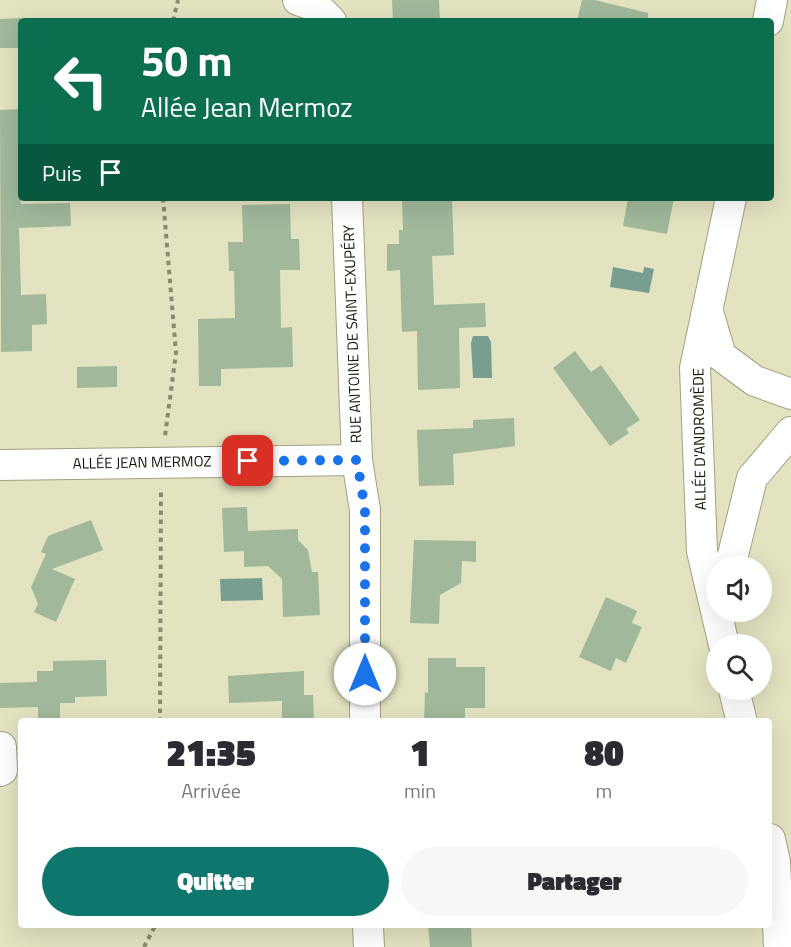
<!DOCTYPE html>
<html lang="fr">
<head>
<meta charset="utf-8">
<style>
	body { margin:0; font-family:"Titillium Web",sans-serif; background:#f7f7f7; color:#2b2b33; height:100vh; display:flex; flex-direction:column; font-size:22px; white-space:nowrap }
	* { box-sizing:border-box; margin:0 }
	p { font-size:20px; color:#7c7c81 }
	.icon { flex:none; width:33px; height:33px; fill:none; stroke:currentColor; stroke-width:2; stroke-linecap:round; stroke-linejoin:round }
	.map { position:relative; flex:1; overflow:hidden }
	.sheet { position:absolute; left:18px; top:718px; width:754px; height:210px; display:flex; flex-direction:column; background:#fff; border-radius:6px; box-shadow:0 6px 24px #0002 }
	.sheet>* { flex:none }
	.top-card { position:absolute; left:18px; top:18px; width:756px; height:183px; border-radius:6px; box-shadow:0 6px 24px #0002; background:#0b6e4f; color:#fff; overflow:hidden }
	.tools { position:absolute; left:706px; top:556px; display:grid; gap:12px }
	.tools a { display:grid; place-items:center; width:66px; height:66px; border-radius:50%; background:#fff; box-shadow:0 6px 24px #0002; font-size:30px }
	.pin { position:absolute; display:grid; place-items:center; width:51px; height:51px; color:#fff; margin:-26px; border-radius:12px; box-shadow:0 3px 9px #0006 }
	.me { position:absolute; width:66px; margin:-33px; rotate:0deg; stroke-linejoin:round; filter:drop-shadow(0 0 4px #0008) }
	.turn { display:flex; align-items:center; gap:21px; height:126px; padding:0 24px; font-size:27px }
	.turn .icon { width:78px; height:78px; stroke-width:2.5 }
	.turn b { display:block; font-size:42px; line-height:51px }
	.then { display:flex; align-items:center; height:57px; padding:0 24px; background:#0003; gap:12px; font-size:22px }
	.eta { display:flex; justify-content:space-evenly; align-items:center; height:102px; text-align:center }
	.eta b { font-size:36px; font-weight:800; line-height:42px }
	.primary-button { display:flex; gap:12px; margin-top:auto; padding:12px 24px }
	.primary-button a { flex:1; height:69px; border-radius:36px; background:#0f766e; color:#fff; font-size:24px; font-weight:800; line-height:69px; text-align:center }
	.primary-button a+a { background:#f7f7f7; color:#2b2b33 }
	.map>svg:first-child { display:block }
	.water { fill:#779e91 }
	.building { fill:#a1b89b }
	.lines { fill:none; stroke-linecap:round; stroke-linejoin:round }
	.street-casing { stroke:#a3a182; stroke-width:32 }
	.path { stroke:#8a8971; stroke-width:4; stroke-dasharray:4.5 4.5; stroke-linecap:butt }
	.street { stroke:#fff; stroke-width:30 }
	.route { stroke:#1a73e8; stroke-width:10; stroke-dasharray:0 18 }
	.labels { text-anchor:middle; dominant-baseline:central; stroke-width:4.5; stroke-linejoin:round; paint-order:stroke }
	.street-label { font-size:15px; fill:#151409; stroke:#fff }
</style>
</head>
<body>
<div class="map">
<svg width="791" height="947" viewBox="0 0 791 947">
	<rect width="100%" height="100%" fill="#e3e2c1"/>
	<path class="water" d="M613 267 643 273 644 267 654 269 649 293 610 287Z
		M473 336H488L491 342 492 378H473L471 343Z
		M262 578 263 600 221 601 220 579Z"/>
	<path class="building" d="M392 0H439L440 21H393Z
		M582 0H595L648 13V21H577Z
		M21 18V48H0V19Z
		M21 109V204L70 203 71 226 19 228 21 295 46 294 47 324 32 325V351L1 352 0 110Z
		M402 198H452L454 255 432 256 434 305 485 303 486 327 459 328 460 388 418 390 417 331 402 332 400 270 387 271V244H399V230H403Z
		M628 198H674L667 234 623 226Z
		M290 204 291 239H299L300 270H280L281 328 292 327 293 367 221 369V386H199L198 319 235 318 234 271H229L228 242H243L242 205Z
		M575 351 591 372 601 365 640 420 626 429 629 433 610 446 553 368Z
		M117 366V387L77 388V367Z
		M514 418 515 446 453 454 454 485 419 486 417 430 473 428V420Z
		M247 507 248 531 298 529V540L308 550 312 572H318L320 615 283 617 282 579 268 566 244 567V551L224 552 222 508Z
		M91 520 103 550 52 569 75 579 56 622 34 612 38 604 31 587 46 554 41 552 48 536Z
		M414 540 476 541V562L462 561 461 583 440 595 439 624 410 623Z
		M606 597 637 611 632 623 642 627 626 663 616 658 611 671 579 657Z
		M428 658H456V667H485V708H465V722H424L425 692 428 693Z
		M106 660 107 696 75 697V703H60V719L38 720V707L0 708V683L37 682V671H53V661Z
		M304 671V695H313L314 722H282V701L229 703 228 676Z
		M428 926H471L472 947H430Z"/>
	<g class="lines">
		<defs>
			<path id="street" d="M298 0 317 7 331 21
				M768 21 772 0
				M347 198 357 460 365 510V722
				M708 312 721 356 755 381 791 394
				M0 465 357 460
				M730 567 752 478 791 432
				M724 645 702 551 695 368 731 198
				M734 690 742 722
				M0 771 2 770 1 747
				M770 839 775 862 779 947
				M368 926 369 947"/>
		</defs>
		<use href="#street" class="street-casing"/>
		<path class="path" d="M173 21 178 0
			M163 198 176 353 165 436
			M160 722 161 491
			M144 947 155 926"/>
		<use href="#street" class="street"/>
	</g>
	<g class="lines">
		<path class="route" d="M248 461 357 460 365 510V674"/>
	</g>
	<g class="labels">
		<g class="street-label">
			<text transform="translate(352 334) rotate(-92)">RUE ANTOINE DE SAINT-EXUPÉRY</text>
			<text transform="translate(699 439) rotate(-91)">ALLÉE D'ANDROMÈDE</text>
			<text transform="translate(142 462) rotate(-1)">ALLÉE JEAN MERMOZ</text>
		</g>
	</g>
</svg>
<div class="tools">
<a><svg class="icon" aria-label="sound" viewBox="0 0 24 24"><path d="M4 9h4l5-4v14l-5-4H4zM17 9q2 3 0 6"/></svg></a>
<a><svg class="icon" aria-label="search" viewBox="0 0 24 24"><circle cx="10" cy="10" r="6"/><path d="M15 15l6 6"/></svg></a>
</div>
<div class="pin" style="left:248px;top:461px;background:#d93025"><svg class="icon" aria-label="arrive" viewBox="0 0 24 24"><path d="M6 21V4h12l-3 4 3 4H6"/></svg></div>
<svg class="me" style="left:365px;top:674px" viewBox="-20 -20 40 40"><circle r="19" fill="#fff"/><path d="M0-13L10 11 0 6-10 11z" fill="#1a73e8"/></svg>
<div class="top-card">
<div class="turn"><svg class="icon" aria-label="left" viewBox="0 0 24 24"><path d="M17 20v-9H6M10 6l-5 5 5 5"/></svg><div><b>50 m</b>Allée Jean Mermoz</div></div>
<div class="then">Puis<svg class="icon" aria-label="arrive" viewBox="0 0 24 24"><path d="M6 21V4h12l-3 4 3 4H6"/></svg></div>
</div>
<section class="sheet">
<div class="eta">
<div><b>21:35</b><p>Arrivée</p></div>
<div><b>1</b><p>min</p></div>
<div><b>80</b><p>m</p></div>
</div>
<div class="primary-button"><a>Quitter</a><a>Partager</a></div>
</section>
</div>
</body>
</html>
